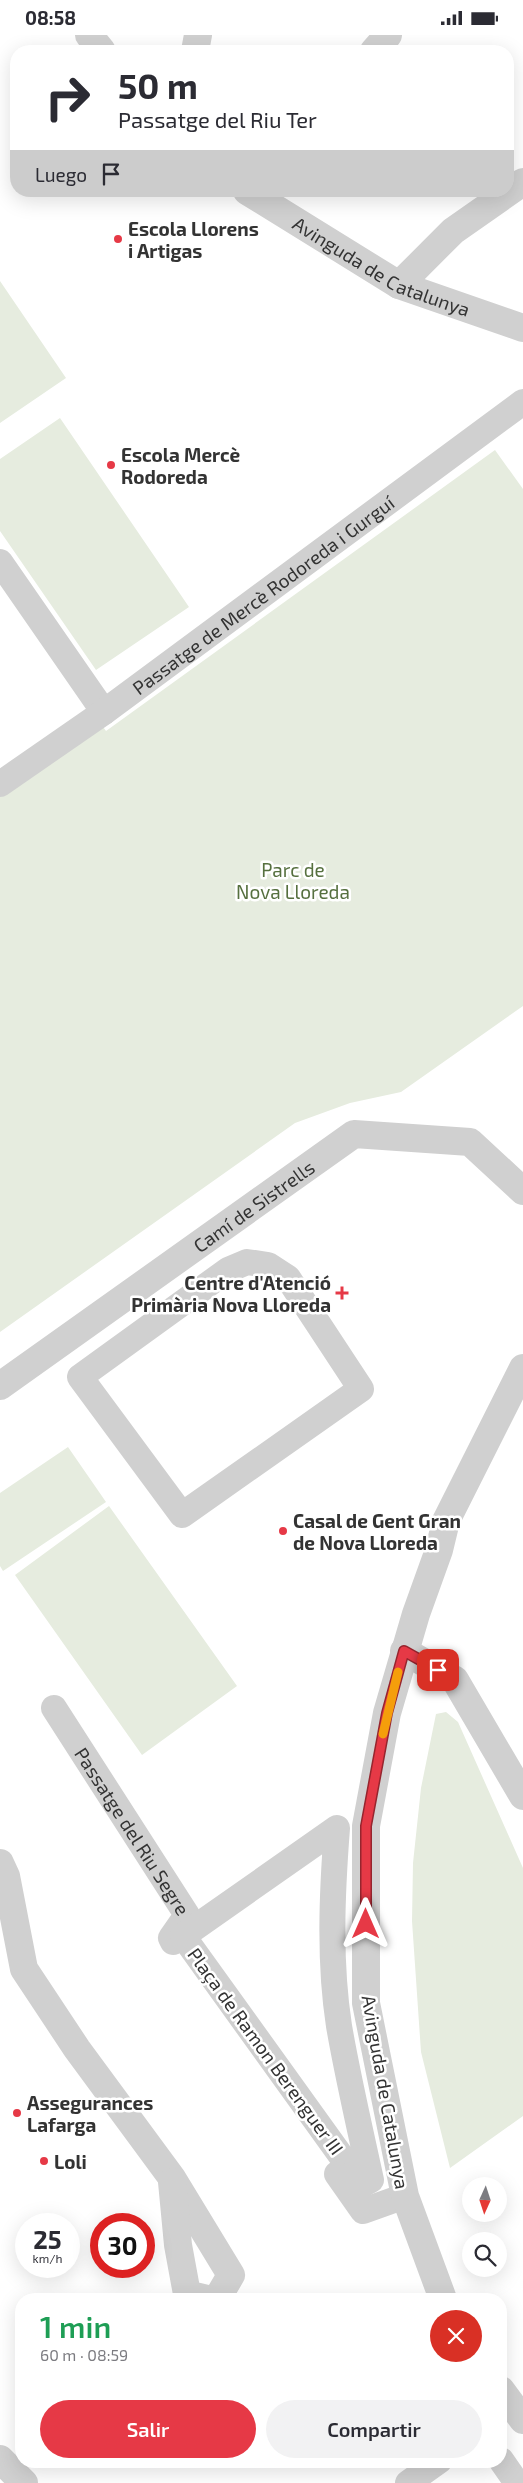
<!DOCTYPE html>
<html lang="es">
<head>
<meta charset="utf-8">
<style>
	body { margin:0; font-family:"Exo 2",sans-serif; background:#f2f2f3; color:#2b2b33; height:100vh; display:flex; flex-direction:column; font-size:19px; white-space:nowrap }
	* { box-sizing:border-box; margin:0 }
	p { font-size:16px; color:#7c7c81 }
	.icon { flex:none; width:28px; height:28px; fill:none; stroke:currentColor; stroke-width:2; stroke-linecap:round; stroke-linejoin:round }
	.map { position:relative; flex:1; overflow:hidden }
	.details { position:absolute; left:15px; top:2258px; width:492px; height:175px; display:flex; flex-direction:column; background:#fff; border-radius:20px; box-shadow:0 5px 20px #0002 }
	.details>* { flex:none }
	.guide { position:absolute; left:10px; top:10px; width:504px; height:152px; border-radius:20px; box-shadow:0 5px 20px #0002; background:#fff; color:#2b2b33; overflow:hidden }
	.needle { width:32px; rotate:183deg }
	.fabs { position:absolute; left:462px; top:2142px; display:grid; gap:10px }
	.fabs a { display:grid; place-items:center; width:45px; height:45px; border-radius:50%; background:#fff; box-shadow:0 5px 20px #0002; font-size:25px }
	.speed { position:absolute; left:15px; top:2178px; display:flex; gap:10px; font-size:25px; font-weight:700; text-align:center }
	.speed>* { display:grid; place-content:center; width:65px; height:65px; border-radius:50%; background:#fff; box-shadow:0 5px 20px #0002; line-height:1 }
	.speed small { font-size:12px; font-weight:400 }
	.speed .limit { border:8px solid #d22; background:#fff; color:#111 }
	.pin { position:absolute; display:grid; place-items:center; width:42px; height:42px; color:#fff; margin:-21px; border-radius:10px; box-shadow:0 2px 8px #0006 }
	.me { position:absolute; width:55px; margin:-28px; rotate:0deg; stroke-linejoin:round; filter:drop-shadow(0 0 4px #0008) }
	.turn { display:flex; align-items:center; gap:18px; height:105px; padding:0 25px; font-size:22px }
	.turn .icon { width:65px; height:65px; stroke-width:2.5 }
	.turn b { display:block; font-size:35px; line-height:42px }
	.then { display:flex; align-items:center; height:48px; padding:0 25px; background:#0003; gap:10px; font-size:19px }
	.round { display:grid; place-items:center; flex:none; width:52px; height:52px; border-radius:26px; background:#f2f2f3 }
	.summary { display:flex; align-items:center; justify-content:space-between; height:85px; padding:0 25px }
	h1 { font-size:30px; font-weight:600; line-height:38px; color:#1e9e55 }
	.primary-button { display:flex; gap:10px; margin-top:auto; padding:10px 25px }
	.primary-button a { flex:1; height:58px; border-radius:30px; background:#e63946; color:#fff; font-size:20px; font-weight:600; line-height:58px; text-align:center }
	.primary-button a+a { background:#f2f2f3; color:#2b2b33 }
	.status { display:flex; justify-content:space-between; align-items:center; height:35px; padding:0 25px; background:#fff; direction:ltr }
	.status svg { height:14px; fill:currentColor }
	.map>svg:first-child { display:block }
	.green { fill:#e6ecdf }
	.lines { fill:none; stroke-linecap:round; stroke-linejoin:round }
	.pedestrian { stroke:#d0d0d0; stroke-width:26 }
	.minor { stroke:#d0d0d0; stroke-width:28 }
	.route-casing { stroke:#96252e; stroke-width:12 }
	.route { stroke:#e63946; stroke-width:9 }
	.slow { stroke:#f59e0b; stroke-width:9 }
	.poi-dot { fill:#e63946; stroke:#fff; stroke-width:2 }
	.labels { text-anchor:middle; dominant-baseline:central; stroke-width:5; stroke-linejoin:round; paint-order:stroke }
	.poi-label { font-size:19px; font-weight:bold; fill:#333; stroke:#fff; text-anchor:start }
	.street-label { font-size:19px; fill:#333; stroke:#fff }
	.park-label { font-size:19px; fill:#56703f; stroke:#fff }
</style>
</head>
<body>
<div class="status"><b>08:58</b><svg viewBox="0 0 49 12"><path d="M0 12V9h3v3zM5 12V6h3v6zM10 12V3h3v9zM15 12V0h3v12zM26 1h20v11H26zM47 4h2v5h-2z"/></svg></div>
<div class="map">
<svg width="523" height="2448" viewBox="0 0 523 2448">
	<rect width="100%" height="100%" fill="#fff"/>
	<path class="green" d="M0 246 66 343 0 388Z
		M60 383 189 572 96 635 0 496V424Z
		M495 415 523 454V971L401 1057 350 1068 295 1088 0 1297V758L101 689 106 696Z
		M68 1412 106 1467 3 1536 0 1531V1458Z
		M109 1471 237 1651 142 1720 15 1540Z
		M446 1677 458 1687 523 1833V2081L450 2133 421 2017 412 1886 413 1828 421 1753 436 1679Z"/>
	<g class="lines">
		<g class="pedestrian">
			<path d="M0 527 104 677"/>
			<path id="s1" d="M0 749 104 677 523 367"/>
			<path d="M247 1227 268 1230 288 1243 361 1354 182 1480 80 1342 228 1235Z"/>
			<path id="s2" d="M54 1673 187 1880 171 1903 173 1907"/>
			<path d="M337 1793C332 1858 329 1926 339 1991 348 2043 360 2094 371 2145L362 2150 183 1901Z"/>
			<path d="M337 2139 363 2176 405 2161"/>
			<path d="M501 2425 517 2448"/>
			<path d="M408 2448 439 2426"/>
		</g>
		<g class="minor">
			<path d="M89 0 102 16"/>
			<path d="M195 16 198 0"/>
			<path d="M374 16 388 0"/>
			<path id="s3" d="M247 156 399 250 523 293"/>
			<path d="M399 250 453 196 523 147"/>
			<path id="s4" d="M0 1351 354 1099 470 1107 523 1156"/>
			<path d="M404 1616 455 1645 523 1761"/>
			<path d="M0 1828 6 1841 24 1934 77 2014 172 2143 231 2240 217 2264"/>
			<path d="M172 2147 178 2210 187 2259 208 2264"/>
			<path d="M443 2264 405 2161 366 1968V1791L387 1678 416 1579 439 1515 446 1486 523 1333"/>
			<path d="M501 2355 523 2385"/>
			<path d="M0 2424 24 2448"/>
		</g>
	</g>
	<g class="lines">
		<defs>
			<path id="route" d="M366 1889V1791L387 1678 404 1616 438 1635"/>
		</defs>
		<use href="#route" class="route-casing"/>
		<use href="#route" class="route"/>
		<path class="slow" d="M383 1699 398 1637"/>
	</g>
	<g class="poi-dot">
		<circle cx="118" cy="204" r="5"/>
		<circle cx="111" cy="430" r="5"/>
		<path d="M339.5 1250.5h5v5h5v5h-5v5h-5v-5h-5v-5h5z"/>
		<circle cx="283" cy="1496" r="5"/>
		<circle cx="17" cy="2078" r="5"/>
		<circle cx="44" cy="2126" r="5"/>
	</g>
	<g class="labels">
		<g class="poi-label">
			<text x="128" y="193">Escola Llorens<tspan x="128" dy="22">i Artigas</tspan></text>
			<text x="121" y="419">Escola Mercè<tspan x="121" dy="22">Rodoreda</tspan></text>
			<text x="331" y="1247" text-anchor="end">Centre d'Atenció<tspan x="331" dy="22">Primària Nova Lloreda</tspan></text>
			<text x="293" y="1485">Casal de Gent Gran<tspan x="293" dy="22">de Nova Lloreda</tspan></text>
			<text x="27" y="2067">Assegurances<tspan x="27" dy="22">Lafarga</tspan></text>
			<text x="54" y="2126">Loli</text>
		</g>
		<g class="street-label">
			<text stroke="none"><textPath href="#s3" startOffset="155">Avinguda de Catalunya</textPath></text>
			<text stroke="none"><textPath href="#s1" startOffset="324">Passatge de Mercè Rodoreda i Gurguí</textPath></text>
			<text stroke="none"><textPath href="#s4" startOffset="311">Camí de Sistrells</textPath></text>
			<text stroke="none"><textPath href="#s2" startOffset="146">Passatge del Riu Segre</textPath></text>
			<text transform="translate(266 2016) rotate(54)">Plaça de Ramon Berenguer III</text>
			<text transform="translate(386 2057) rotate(80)">Avinguda de Catalunya</text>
		</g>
		<g class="park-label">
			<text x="293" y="834">Parc de<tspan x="293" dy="22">Nova Lloreda</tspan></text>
		</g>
	</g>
</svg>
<div class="fabs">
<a><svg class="needle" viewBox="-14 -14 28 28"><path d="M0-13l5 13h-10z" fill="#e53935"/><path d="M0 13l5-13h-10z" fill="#7c7c81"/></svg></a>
<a><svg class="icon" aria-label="search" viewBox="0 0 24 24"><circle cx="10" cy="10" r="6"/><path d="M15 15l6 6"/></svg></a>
</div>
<div class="speed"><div>25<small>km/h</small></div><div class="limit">30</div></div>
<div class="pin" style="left:438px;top:1635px;background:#d93025"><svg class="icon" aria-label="arrive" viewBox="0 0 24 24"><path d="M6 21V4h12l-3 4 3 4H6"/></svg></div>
<svg class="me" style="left:366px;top:1889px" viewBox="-20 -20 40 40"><path d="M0-17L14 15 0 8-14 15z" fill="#e63946" stroke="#fff" stroke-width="4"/></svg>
<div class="guide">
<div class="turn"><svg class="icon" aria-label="right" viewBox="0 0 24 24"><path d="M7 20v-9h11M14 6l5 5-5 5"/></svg><div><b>50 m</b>Passatge del Riu Ter</div></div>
<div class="then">Luego<svg class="icon" aria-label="arrive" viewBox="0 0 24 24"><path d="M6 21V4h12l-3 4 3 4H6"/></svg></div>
</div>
<section class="details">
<div class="summary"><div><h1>1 min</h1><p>60 m · 08:59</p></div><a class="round" style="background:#d93025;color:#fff"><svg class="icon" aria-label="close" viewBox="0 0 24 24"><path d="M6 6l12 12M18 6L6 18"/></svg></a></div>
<div class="primary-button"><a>Salir</a><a>Compartir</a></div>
</section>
</div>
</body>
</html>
